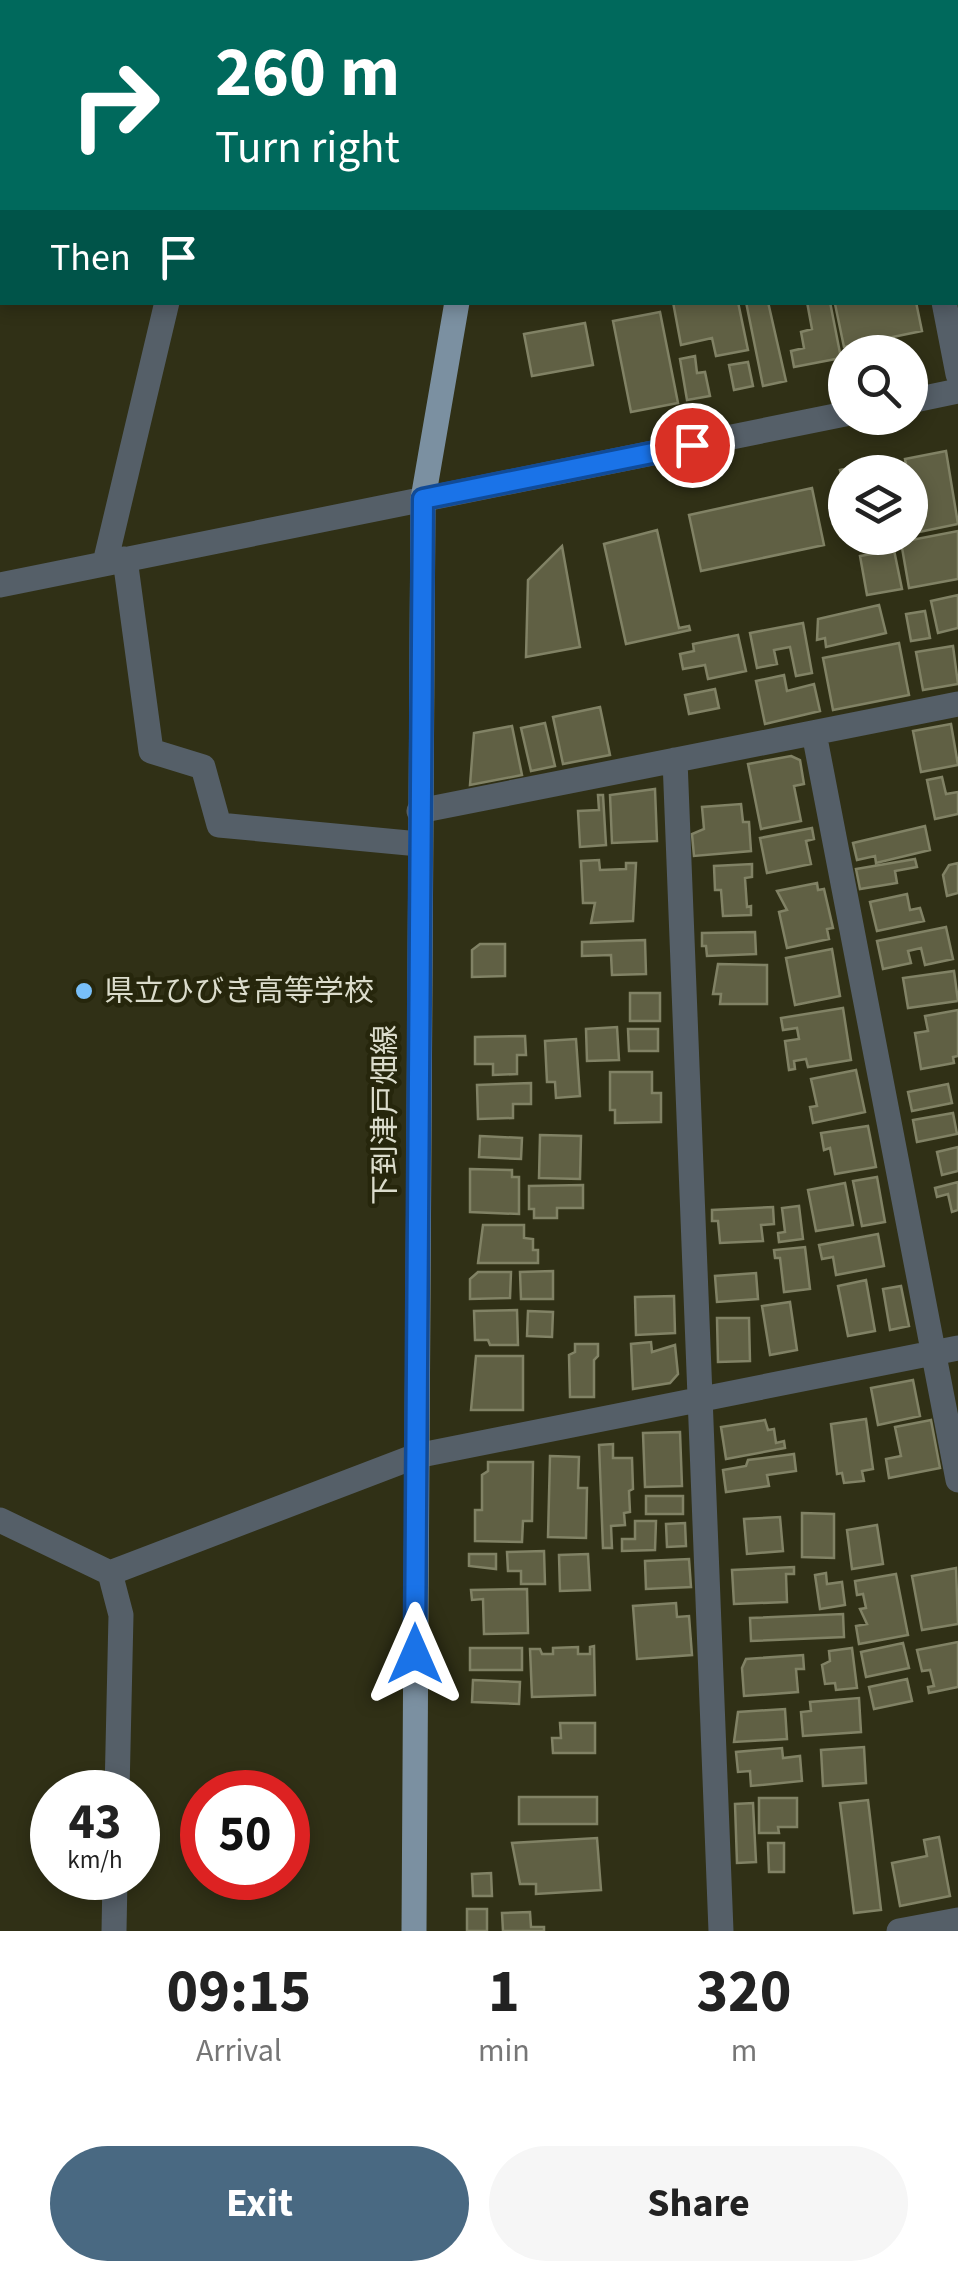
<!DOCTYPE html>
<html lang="en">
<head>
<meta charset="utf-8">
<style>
	body { margin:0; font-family:"Source Sans 3","Noto Sans JP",sans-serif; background:#f6f6f6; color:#222; height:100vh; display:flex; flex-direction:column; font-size:38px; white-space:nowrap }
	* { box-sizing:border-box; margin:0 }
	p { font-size:32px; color:#767676 }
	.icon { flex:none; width:55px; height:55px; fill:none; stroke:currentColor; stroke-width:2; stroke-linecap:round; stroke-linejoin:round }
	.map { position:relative; height:1931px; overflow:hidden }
	.drawer { display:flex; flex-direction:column; background:#fff; flex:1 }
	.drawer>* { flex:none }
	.banner { position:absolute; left:0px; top:0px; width:960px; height:305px; box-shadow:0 5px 15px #0003; background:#00695c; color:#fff; overflow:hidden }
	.tools { position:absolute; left:828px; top:335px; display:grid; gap:20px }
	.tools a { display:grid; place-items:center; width:100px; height:100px; border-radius:50%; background:#fff; box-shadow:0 5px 15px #0003; font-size:50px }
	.speed { position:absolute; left:30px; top:1770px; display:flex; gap:20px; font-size:50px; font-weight:700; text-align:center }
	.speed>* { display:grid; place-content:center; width:130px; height:130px; border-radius:50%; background:#fff; box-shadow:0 5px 15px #0003; line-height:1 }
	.speed small { font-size:25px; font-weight:400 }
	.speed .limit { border:15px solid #d22; background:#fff; color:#111 }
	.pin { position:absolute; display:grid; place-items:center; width:85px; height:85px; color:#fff; margin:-42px; border:5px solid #fff; border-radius:50%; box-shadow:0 2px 10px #0007 }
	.me { position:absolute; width:110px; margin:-55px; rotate:0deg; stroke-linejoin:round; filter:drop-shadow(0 0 8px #0008) }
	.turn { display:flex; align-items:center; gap:35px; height:210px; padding:0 50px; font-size:45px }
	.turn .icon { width:130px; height:130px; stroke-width:2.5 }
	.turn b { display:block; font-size:70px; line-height:85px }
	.then { display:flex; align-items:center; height:95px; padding:0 50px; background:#0003; gap:20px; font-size:38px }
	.eta { display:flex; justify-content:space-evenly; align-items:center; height:170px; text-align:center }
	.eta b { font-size:60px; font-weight:700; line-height:70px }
	.cta { display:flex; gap:20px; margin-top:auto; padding:20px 50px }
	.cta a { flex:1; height:115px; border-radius:60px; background:#496982; color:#fff; font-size:40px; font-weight:700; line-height:115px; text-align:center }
	.cta a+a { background:#f6f6f6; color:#222 }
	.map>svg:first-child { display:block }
	.building { fill:#606044; stroke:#818265; stroke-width:2.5 }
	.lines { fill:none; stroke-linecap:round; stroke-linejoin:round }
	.minor { stroke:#555f68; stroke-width:25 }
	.major { stroke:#7b90a1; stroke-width:25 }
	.route-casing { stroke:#114b97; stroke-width:25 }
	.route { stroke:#1a73e8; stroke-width:18 }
	.poi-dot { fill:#78bff8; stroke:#26260c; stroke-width:4 }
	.labels { text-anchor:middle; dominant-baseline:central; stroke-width:9; stroke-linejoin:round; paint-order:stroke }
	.poi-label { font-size:30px; fill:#dbdccc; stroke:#26260c; text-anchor:start }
	.street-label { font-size:30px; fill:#dbdccc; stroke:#26260c }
</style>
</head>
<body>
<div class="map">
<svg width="958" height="1931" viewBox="0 0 958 1931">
	<rect width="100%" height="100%" fill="#303016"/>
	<path class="building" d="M673 302H738L748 350 716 356 712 338 681 345Z
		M746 302H768L786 381 763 386Z
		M807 302H830L841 358 794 367 791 351 804 348 801 332 812 329Z
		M844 302H916L922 331 844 347 835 304Z
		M660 312 678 403 631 412 613 321Z
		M585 323 593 365 532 376 524 334Z
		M695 356 697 373 705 372 710 396 687 400 680 359Z
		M748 362 753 386 734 390 729 365Z
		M946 451 958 524 919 532 905 459Z
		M888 460 890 472H845L844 487 840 470Z
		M812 488 824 545 701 571 689 515Z
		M657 530 679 628 689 626 690 630 626 644 604 544Z
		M958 531V579L909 588 901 542Z
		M562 546 580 647 526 657 528 580Z
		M894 550 902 589 867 595 860 556Z
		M958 595V628L938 633 931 601Z
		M879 605 886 633 826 647 825 638 817 640 818 619Z
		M925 611 930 638 911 641 906 614Z
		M803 623 812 673 796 676 790 647 774 650 777 664 757 668 750 633Z
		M738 635 746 671 708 679 705 665 683 669 680 654 694 651 693 644Z
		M899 643 909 695 833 710 823 658Z
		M953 646 958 684 923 690 916 652Z
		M784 675 787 691 814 684 820 711 765 724 756 681Z
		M715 689 719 708 689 714 685 695Z
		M600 707 610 755 563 764 553 717Z
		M545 723 555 766 531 771 521 728Z
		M951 724 958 765 921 772 913 731Z
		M512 726 522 775 470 785 474 733Z
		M791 756 800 760 804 784 794 786 801 821 761 829 748 764Z
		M942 777 946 794 958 792V814L935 819 927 780Z
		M655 789 657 841 612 843 610 795Z
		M598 795H603L606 845 580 847 578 811 599 810Z
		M741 804 743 822H749L751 851 694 856 692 834 704 829 702 807Z
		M925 826 930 850 876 863 875 856 857 860 853 843Z
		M812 828 814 839 806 841 811 864 767 873 760 838Z
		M915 859 917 867 895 871 897 883 860 889 856 869Z
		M599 860 600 870 626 869V863H636L633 921 591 923 595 903H583L581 861Z
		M958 863V893L947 896 943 875 949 865Z
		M752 864V877L745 878 747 907 751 906V915L723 916 721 890H715L714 866Z
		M817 883 818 890 824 889 833 928 827 929 829 939 787 948 779 912 787 910 777 891Z
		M907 894 910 910 920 908 924 921 877 931 870 902Z
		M946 927 953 959 925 965 921 948 908 951 911 963 883 969 877 941Z
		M755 932 756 954 707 956 706 946H702V933Z
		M645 940 646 974 612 975 611 955 582 956V942Z
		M480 944H505V976L472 977V950Z
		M832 949 840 996 795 1005 786 958Z
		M718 964 767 965V1004H720L721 994H713Z
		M954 971 958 1001 908 1008 903 978Z
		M630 993H660V1021H630Z
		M843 1008 851 1060 808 1067 806 1059 794 1061 795 1069 789 1070 785 1041 799 1039 797 1028 783 1030 781 1018Z
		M958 1010V1056L953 1057 954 1063 921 1069 915 1033 928 1031 925 1016Z
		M617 1027 619 1060 587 1061 586 1029Z
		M628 1029H658V1051H629Z
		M525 1036 526 1055H517V1074L493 1075V1064H475V1037Z
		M576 1039 580 1096 556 1098 555 1082H547L545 1041Z
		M856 1070 865 1112 813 1123 810 1107 817 1106 811 1079Z
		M610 1072H652V1093H661V1122L615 1123V1110H610Z
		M531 1083V1104H513V1118L478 1119 477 1085Z
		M948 1084 952 1103 912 1111 908 1092Z
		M953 1113 957 1134 917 1142 913 1120Z
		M868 1126 876 1167 835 1174 830 1148 824 1150 821 1133Z
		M540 1135 581 1136 580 1179 539 1178Z
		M480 1136 522 1138 521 1159 479 1157Z
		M958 1147V1171L942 1175 937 1152Z
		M470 1169 512 1170V1177H519V1214L470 1212Z
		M877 1177 885 1222 862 1226 853 1181Z
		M958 1182V1210L952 1212 948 1194 937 1197 935 1188Z
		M845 1183 853 1225 816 1231 808 1190Z
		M583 1185V1208H557V1218H534V1209H529V1186Z
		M799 1206 803 1239 779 1242 778 1233 785 1232 782 1208Z
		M773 1207 774 1224 761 1225 763 1241 720 1243 718 1221H712V1210Z
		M483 1225H524V1238L533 1239V1250H538V1263H478Z
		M878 1234 884 1266 836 1275 833 1257 822 1259 819 1245Z
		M805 1247 810 1289 784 1292 780 1258H775L774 1250Z
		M553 1271V1299H521L520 1272Z
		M478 1272H511L510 1298 470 1299V1279Z
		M756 1273 758 1299 717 1302 715 1276Z
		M866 1280 875 1331 848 1336 838 1286Z
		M901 1286 909 1326 890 1330 883 1289Z
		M674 1296 675 1333 636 1335 635 1297Z
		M790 1302 797 1350 770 1355 762 1306Z
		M517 1310 518 1345H490L488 1340H475L474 1311Z
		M528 1311 553 1312 552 1337 527 1336Z
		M717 1318H749L750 1361 718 1362Z
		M651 1342 652 1352 675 1345 678 1374 670 1383 633 1389 631 1344Z
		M575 1344H598V1356L594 1360V1397H570L569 1355 575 1352Z
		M476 1356H523V1410H471Z
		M913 1380 920 1416 878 1425 871 1388Z
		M866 1419 873 1469 862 1471 864 1481 844 1483 842 1473 837 1474 831 1424Z
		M765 1420 768 1430 774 1429 776 1443 784 1441 785 1448 726 1459 721 1427Z
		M931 1420 940 1468 889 1478 886 1459 901 1456 895 1427Z
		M680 1432 682 1486 645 1487 643 1433Z
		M613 1444V1458H632L633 1489 629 1491 630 1512 624 1513 625 1525 611 1526 612 1548H603L599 1445Z
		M794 1454 796 1471 767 1475 769 1486 726 1492 723 1470 746 1466 748 1460Z
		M550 1456 579 1457 578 1488H587L586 1538 548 1537Z
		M488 1462H533L532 1521H523L522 1542 475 1541V1510H482V1475L488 1471Z
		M646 1496H683V1514H646Z
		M802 1513 834 1514V1558L802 1557Z
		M780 1517 783 1551 747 1554 744 1519Z
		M635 1521H656L655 1550 622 1551V1539H635Z
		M685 1523 686 1546 667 1547 666 1524Z
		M877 1525 883 1564 852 1569 847 1530Z
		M544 1551 545 1584H521V1571H508L507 1552Z
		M469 1554H496V1569L469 1566Z
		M588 1554 590 1590 560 1591 559 1555Z
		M689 1559 691 1587 646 1589 645 1561Z
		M794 1567V1574H786L787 1602 734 1604 732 1570Z
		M956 1568 958 1624 922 1630 912 1576Z
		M826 1573 827 1584 842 1582 845 1605 820 1609 815 1575Z
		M896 1574 908 1635 859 1644 856 1626 867 1624 860 1609 866 1608 863 1594 857 1595 855 1581Z
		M527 1589 528 1633 484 1634 483 1599 472 1600 471 1590Z
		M676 1603 677 1617 689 1616 692 1655 637 1659 633 1606Z
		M843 1614 844 1637 751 1641 750 1618Z
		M958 1642V1687L929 1693 928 1687 934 1686 930 1670 922 1671 917 1650Z
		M903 1643 909 1668 866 1677 861 1652Z
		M594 1646 595 1695 532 1697 530 1649H540L542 1654H553V1648L578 1647V1654H590V1647Z
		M470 1648H522V1670H470Z
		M852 1648 857 1688 836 1690 835 1683 825 1684 822 1665 830 1661 829 1651Z
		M803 1655 804 1669H796L798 1692 744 1696 742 1668 746 1659Z
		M907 1679 912 1701 874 1709 869 1687Z
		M473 1680 520 1682 519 1704 472 1702Z
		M859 1698 861 1732 803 1736 801 1712 811 1711 810 1702Z
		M785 1709 787 1739 734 1742 738 1712Z
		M560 1723H595V1753H553L552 1738H561Z
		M864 1747 866 1783 823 1786 821 1750Z
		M782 1748 783 1758 800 1756 802 1781 751 1786 750 1771 738 1772 736 1752Z
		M519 1797H597V1824H519Z
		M759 1798H797V1827H778L779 1833H759Z
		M868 1800 881 1910 854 1913 840 1803Z
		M753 1803 756 1862 737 1863 735 1804Z
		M939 1837 950 1896 900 1906 892 1863 927 1856 924 1840Z
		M597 1838 601 1890 536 1894V1884H520L512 1843Z
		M768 1843H784V1872H769Z
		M491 1873 492 1896H473L472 1874Z
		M467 1909H487V1931H467Z
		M530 1912 531 1927H544V1931H503L502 1913Z"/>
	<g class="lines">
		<path class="minor" d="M871 0 872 2
			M133 2 147 0
			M225 2 226 0
			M0 27H2
			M0 277H2
			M944 302 958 374
			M910 401 958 391
			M125 559 151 751 203 767 219 825 419 844
			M105 563 167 302
			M0 585 845 414
			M814 733 958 1480
			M675 760 721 1931
			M419 811 958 704
			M0 1520 110 1573 416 1456 958 1348
			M110 1573 121 1615 117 1792
			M114 1931 115 1878
			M899 1931 958 1920"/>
		<path class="major" d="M513 2 514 0
			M414 1931 423 499 457 302"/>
	</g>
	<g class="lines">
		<defs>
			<path id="route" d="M415 1654 423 499 692 445"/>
		</defs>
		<use href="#route" class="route-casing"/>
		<use href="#route" class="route"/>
	</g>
	<circle class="poi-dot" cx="84" cy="991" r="10"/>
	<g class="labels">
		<g class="poi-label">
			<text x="104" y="991">県立ひびき高等学校</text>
		</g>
		<g class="street-label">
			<text transform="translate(385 1115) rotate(-90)">下到津戸畑線</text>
		</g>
	</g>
</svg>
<div class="tools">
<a><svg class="icon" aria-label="search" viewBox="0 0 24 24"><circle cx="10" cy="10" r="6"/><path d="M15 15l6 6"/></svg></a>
<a><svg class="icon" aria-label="layers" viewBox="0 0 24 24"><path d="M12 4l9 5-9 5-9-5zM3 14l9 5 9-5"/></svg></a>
</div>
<div class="speed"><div>43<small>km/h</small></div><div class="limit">50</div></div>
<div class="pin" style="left:692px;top:445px;background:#d93025"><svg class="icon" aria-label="arrive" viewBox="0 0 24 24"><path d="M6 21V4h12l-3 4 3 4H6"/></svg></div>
<svg class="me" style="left:415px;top:1654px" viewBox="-20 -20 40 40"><path d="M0-17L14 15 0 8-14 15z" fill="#1a73e8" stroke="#fff" stroke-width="4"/></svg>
<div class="banner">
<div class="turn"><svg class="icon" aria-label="right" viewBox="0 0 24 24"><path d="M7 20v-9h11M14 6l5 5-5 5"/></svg><div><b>260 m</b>Turn right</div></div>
<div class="then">Then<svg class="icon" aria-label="arrive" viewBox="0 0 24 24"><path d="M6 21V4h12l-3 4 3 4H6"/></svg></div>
</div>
</div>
<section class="drawer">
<div class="eta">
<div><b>09:15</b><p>Arrival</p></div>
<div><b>1</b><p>min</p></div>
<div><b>320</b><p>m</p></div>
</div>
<div class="cta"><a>Exit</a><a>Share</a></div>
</section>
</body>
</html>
